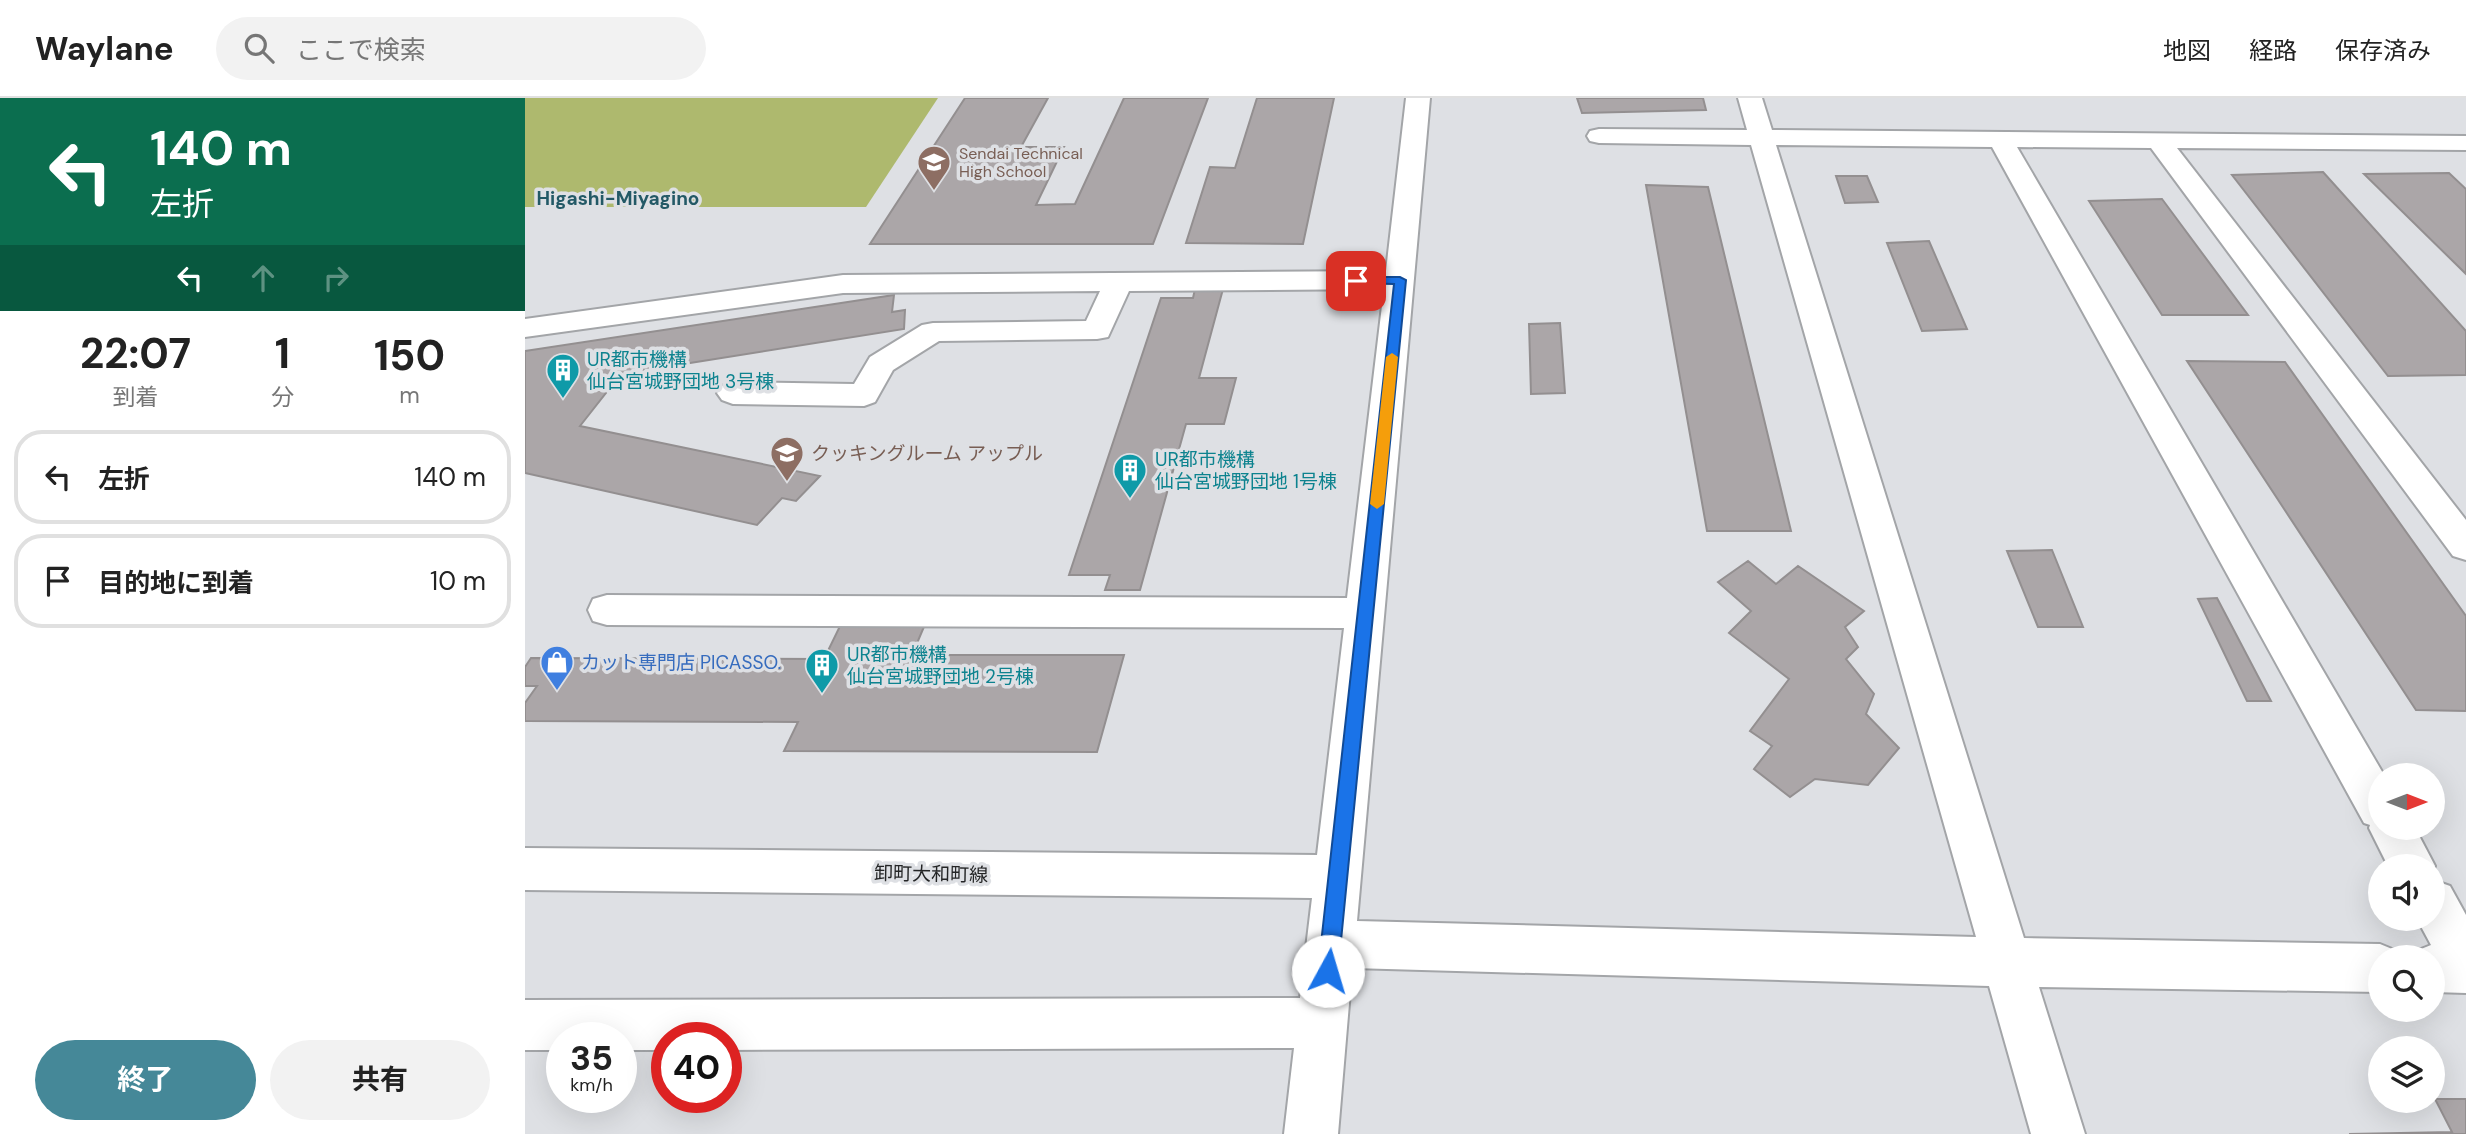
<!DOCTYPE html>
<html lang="ja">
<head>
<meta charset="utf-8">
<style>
	body { margin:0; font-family:"DM Sans","Noto Sans JP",sans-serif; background:#f2f2f2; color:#222; height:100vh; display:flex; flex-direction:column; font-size:26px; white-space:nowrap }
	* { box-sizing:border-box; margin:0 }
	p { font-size:23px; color:#767676 }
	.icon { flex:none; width:38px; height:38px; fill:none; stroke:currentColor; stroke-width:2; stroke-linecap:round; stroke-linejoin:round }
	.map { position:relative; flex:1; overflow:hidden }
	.sheet { display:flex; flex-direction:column; background:#fff; width:525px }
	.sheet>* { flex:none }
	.hud { background:#0b6e4f; color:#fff; overflow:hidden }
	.needle { width:46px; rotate:90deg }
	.tools { position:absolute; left:1843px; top:665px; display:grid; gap:14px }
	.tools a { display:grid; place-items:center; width:77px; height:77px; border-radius:50%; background:#fff; box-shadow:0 7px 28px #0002; font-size:35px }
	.speed { position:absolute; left:21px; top:924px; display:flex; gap:14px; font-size:35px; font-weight:700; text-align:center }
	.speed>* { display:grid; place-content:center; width:91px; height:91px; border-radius:50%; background:#fff; box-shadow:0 7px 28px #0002; line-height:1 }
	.speed small { font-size:18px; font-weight:400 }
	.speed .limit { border:10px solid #d22; background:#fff; color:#111 }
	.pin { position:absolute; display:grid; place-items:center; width:60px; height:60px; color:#fff; margin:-30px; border-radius:14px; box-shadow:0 4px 10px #0006 }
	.me { position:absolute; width:77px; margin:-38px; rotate:6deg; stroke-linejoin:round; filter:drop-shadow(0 0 5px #0008) }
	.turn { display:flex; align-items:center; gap:24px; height:147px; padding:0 35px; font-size:32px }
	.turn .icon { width:91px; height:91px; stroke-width:2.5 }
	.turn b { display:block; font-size:49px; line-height:60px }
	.lanes { display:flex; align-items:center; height:66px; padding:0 35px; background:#0003; justify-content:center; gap:35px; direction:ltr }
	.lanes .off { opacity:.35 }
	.eta { display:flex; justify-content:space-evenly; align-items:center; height:119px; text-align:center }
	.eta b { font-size:42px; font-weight:700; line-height:49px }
	.action { display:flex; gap:14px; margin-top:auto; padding:14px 35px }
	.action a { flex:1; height:80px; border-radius:42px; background:#458898; color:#fff; font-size:28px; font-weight:700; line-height:80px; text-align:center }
	.action a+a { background:#f2f2f2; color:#222 }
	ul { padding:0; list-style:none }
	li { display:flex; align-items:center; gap:21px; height:94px; margin:0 14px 10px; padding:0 21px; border:4px solid #e0e0e0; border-radius:28px }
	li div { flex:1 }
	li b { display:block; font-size:26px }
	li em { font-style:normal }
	header { display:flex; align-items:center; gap:42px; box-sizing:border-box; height:98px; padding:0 35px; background:#fff; border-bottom:2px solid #e0e0e0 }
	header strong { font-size:33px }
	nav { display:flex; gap:38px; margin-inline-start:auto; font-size:24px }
	.search { width:490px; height:63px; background:#f2f2f2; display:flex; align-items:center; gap:18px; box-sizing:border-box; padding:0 24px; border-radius:38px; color:#767676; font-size:26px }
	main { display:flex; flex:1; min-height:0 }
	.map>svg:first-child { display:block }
	.green { fill:#aeb96e }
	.building { fill:#aba6a8; stroke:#938f90; stroke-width:2 }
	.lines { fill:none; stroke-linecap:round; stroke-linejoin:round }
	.minor-casing { stroke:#a3a5a8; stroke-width:4 }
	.minor { fill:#fff; fill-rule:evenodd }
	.route { fill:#1a73e8; stroke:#114b97; stroke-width:2 }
	.slow { fill:#f59e0b }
	.labels { text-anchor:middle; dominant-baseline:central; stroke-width:7; stroke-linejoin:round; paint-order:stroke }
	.far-education-label { font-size:16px; fill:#785e54; stroke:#dee0e4; text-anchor:start }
	.far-quarter-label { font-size:19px; font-weight:bold; fill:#235966; stroke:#dee0e4 }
	.culture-label { font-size:19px; fill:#0d838f; stroke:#dee0e4; text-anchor:start }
	.education-label { font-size:19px; fill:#785e54; stroke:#dee0e4; text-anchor:start }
	.shop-label { font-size:19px; fill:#366cbe; stroke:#dee0e4; text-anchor:start }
	.street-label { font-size:19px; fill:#242526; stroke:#dee0e4 }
</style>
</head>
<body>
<header>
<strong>Waylane</strong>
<div class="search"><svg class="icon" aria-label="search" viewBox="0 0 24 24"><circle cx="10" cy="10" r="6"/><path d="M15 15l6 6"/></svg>ここで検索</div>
<nav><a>地図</a><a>経路</a><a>保存済み</a></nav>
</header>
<main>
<section class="sheet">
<div class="hud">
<div class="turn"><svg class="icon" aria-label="left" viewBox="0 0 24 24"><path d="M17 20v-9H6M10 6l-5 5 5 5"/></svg><div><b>140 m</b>左折</div></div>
<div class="lanes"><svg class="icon" aria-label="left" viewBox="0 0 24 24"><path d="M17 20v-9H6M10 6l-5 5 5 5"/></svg><svg class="icon off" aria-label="ahead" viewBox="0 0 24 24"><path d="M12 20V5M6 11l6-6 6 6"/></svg><svg class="icon off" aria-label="right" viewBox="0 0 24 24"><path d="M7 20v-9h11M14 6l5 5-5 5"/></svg></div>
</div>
<div class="eta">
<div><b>22:07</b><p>到着</p></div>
<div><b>1</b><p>分</p></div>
<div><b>150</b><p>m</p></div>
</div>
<ul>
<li><svg class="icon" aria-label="left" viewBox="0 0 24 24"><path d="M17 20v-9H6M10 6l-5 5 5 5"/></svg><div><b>左折</b></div><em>140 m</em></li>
<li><svg class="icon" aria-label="arrive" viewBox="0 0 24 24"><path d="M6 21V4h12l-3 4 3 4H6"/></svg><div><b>目的地に到着</b></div><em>10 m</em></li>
</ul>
<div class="action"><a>終了</a><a>共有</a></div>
</section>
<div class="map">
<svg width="1941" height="1036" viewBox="0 0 1941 1036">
	<rect width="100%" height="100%" fill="#dee0e4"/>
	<path class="green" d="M0 0H413L341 109H0Z"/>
	<path class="building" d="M440 0H523L496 49H539L511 107 550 106 599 0H683L628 146H345Z
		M732 0H809L778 146 661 145 685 69 710 70Z
		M1052 0H1178L1181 12 1057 15Z
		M1798 74 1941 233V277L1863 278 1707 77Z
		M1924 75 1941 91V176L1839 76Z
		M1311 78H1342L1353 104 1320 105Z
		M1121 87 1183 89 1266 433H1182Z
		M1637 101 1723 217H1637L1564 103Z
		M1404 143 1442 231 1397 233 1362 145Z
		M670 191H698L674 280H711L699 326H661L615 492H580L585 477H544L636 200H668Z
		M369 197 367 214 380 212 379 231 96 276 55 328 295 378 271 403 257 400 232 427 0 375V253Z
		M1035 225 1040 295 1006 296 1004 226Z
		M1662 263 1760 264 1941 518V613L1891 612Z
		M1527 452 1558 529H1513L1482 453Z
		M1223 463 1251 486 1273 468 1339 513 1320 529 1333 549 1321 561 1349 596 1341 616 1374 650 1343 687 1290 681 1265 699 1229 671 1247 648 1225 633 1264 581 1204 535 1226 513 1193 484Z
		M1692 500 1746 603H1722L1673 501Z
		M317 524H401L387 557H599L572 654 259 653 273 624 0 623V605L12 588H0V569L6 560 299 561Z
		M1910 1001H1941V1036H1824L1927 1034Z"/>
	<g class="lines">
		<defs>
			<path id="minor" d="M881 0H905L832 823 1451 839 1226 47 1074 45 1065 43 1062 38 1065 33 1074 31 1222 32 1213 0H1237L1247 32 1941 38V52L1652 50 1941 422V462L1928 458 1626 50 1492 49 1859 677H1855V730H1890L1910 768 1908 773V768H1863L1844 730 1845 727 1839 725 1467 49 1251 47 1499 840 1855 846 1872 853 1875 859H1855V894L1514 889 1560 1036H1506L1464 888 827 870 813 1036H759L769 950 201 952V940H142V952H96V940H37V952H0V902L775 900 787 800 0 792V750L792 757 819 530 82 527 68 523 63 512 68 501 82 497 822 500 859 191 604 193 583 239 572 241 414 243 368 272 350 304 339 308 208 306 197 302 192 295 197 288 208 284 329 286 345 259 397 227 408 225 561 223 575 193 318 195 0 239V221L318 177 861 173Z
				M1908 782 1925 788 1941 817V895L1908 894V859H1888L1891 853 1906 847 1892 821H1908Z"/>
		</defs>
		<use href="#minor" class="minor-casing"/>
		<use href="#minor" class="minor"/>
	</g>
	<path class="route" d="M831 179H875L881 182 813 873 810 880 803 883 796 880 793 873 869 186 827 185V180Z"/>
	<path class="slow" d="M867 255 873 259 859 406 852 411 845 406 861 259Z"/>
	<defs>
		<symbol id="school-pin" viewBox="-11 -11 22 30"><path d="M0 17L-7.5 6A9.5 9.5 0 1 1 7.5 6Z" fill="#8d6e63" stroke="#dee0e4"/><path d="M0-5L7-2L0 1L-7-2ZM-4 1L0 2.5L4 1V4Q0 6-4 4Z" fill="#fff"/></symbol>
		<symbol id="building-pin" viewBox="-11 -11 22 30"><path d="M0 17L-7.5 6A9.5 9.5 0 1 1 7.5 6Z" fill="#0f9aa8" stroke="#dee0e4"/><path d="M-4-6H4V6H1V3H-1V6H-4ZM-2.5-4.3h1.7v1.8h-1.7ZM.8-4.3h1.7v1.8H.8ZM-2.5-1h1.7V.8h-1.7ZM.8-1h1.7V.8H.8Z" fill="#fff"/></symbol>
		<symbol id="shop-pin" viewBox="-11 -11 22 30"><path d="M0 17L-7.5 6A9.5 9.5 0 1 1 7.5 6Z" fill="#3f7fe0" stroke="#dee0e4"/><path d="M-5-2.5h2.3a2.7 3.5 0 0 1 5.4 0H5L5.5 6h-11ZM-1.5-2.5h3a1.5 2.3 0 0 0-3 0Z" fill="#fff"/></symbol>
	</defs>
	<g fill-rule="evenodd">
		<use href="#school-pin" x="390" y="45" width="38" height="52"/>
		<use href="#building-pin" x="19" y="253" width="38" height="52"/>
		<use href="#school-pin" x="243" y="336" width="38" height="52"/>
		<use href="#building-pin" x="586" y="353" width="38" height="52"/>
		<use href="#shop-pin" x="13" y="545" width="38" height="52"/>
		<use href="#building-pin" x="278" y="548" width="38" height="52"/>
	</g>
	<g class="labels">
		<g class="far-education-label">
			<text x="434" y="55">Sendai Technical<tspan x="434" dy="18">High School</tspan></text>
		</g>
		<g class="far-quarter-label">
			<text x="93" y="100">Higashi-Miyagino</text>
		</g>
		<g class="culture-label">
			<text x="62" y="261">UR都市機構<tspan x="62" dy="22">仙台宮城野団地 3号棟</tspan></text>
			<text x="630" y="361">UR都市機構<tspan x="630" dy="22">仙台宮城野団地 1号棟</tspan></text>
			<text x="322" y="556">UR都市機構<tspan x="322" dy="22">仙台宮城野団地 2号棟</tspan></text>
		</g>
		<g class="education-label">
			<text x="286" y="355">クッキングルーム アップル</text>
		</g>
		<g class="shop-label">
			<text x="56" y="564">カット専門店 PICASSO.</text>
		</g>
		<g class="street-label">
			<text transform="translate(406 776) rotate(1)">卸町大和町線</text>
		</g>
	</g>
</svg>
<div class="tools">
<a><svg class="needle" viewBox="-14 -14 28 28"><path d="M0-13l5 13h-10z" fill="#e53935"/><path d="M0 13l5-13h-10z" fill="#767676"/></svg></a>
<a><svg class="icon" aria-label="sound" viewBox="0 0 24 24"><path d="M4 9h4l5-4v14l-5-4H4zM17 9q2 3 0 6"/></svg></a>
<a><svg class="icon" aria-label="search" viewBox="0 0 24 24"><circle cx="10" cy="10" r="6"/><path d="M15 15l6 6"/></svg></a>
<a><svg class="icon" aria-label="layers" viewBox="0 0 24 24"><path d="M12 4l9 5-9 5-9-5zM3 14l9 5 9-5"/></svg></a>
</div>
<div class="speed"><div>35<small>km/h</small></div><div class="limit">40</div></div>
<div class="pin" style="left:831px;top:183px;background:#d93025"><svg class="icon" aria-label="arrive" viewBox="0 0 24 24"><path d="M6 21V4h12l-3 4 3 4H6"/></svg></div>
<svg class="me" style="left:803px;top:873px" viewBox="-20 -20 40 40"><circle r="19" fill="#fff"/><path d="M0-13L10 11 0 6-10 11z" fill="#1a73e8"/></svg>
</div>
</main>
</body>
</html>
